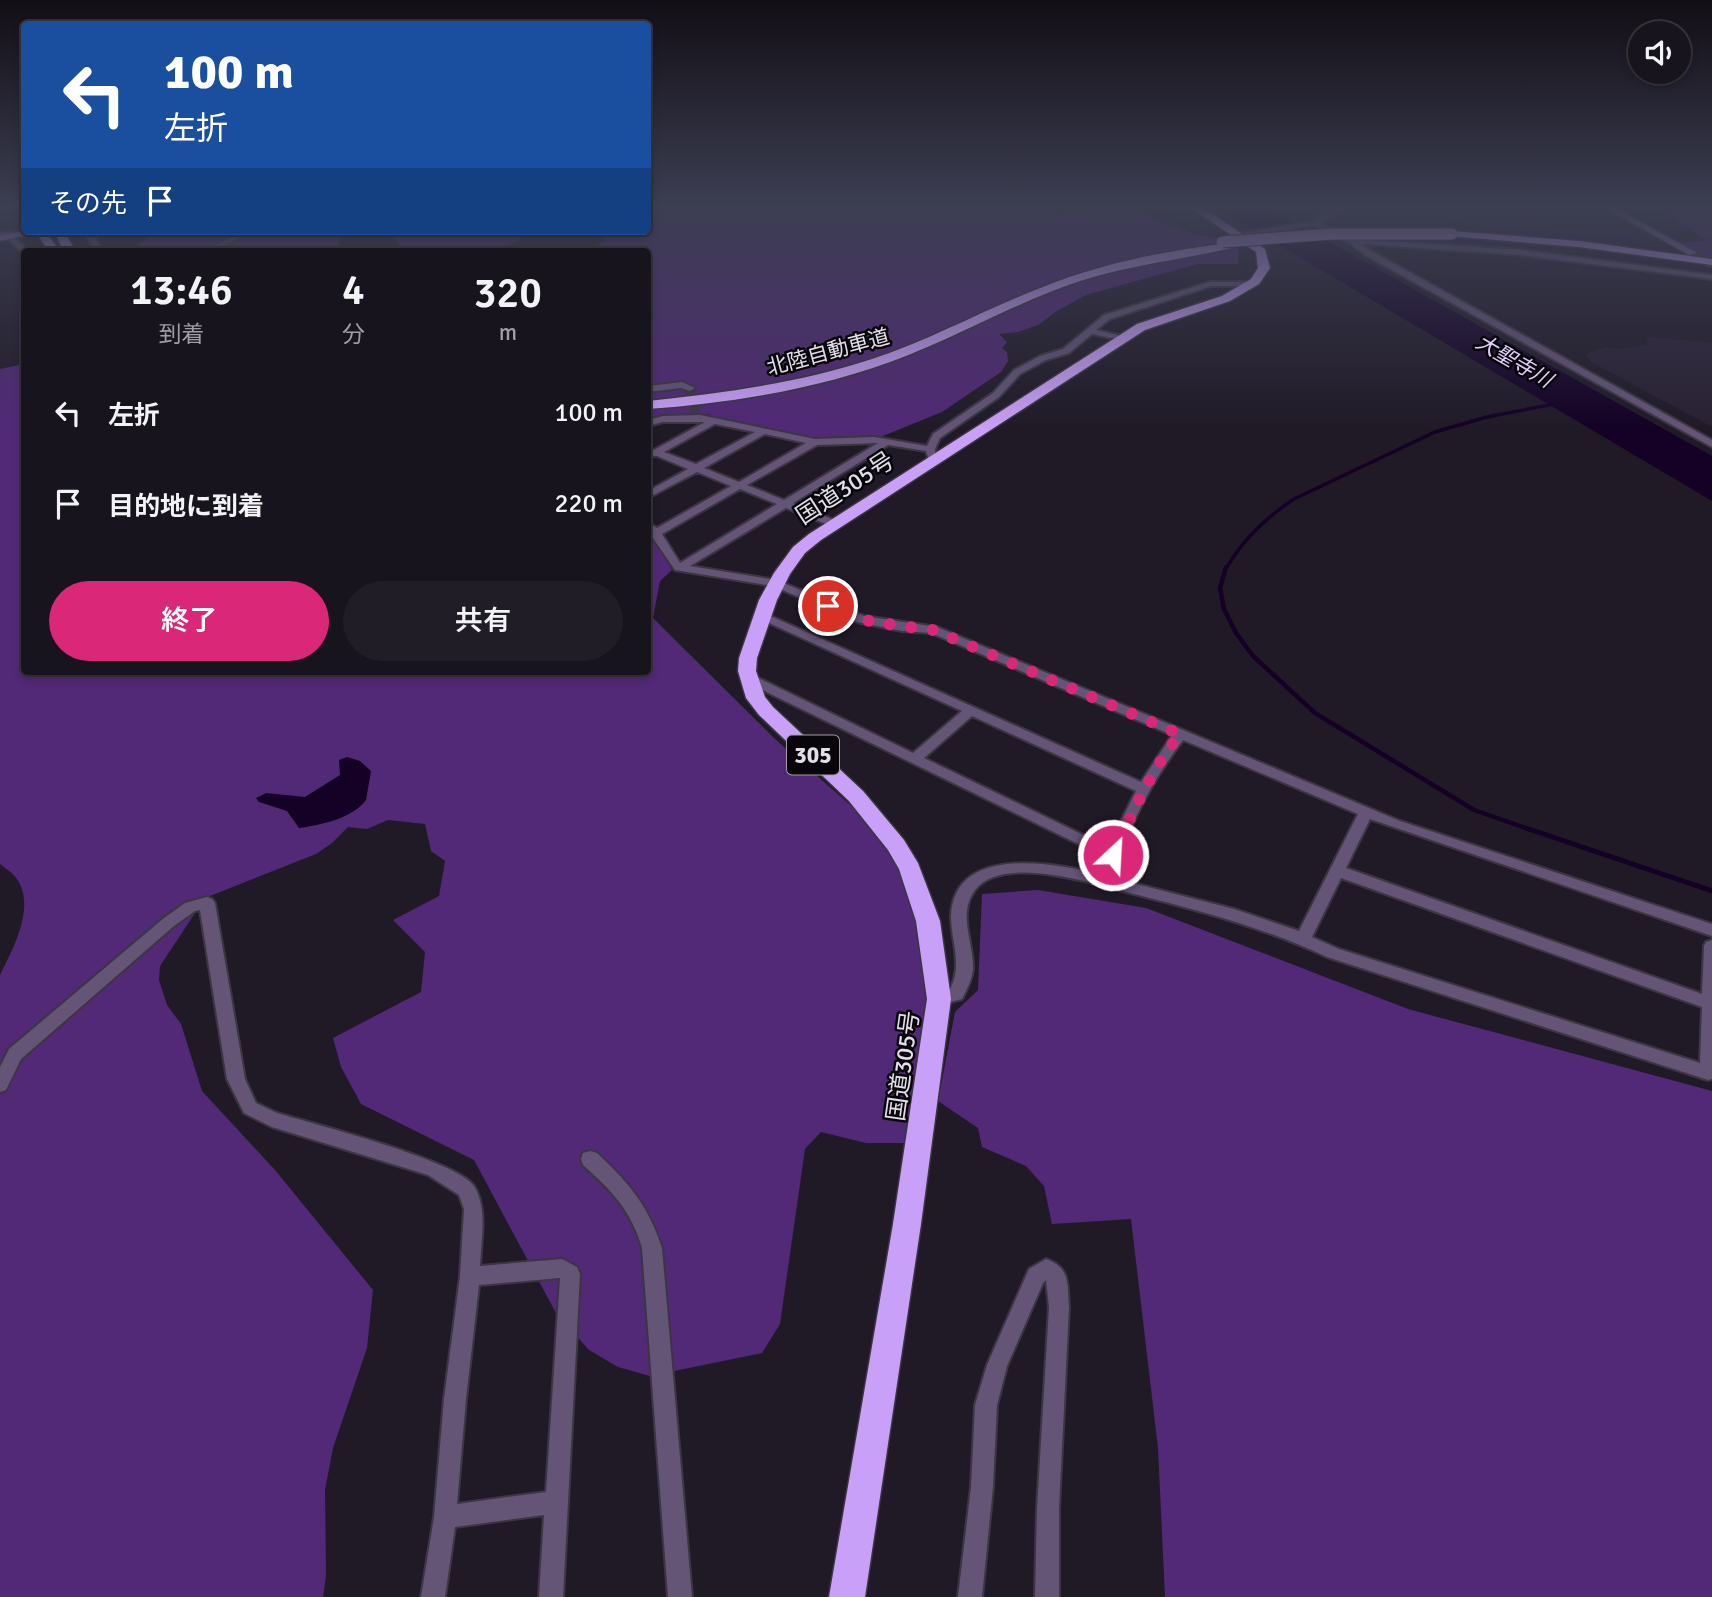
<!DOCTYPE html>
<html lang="ja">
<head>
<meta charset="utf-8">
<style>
	body { margin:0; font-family:Signika,"Noto Sans JP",sans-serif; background:#211d26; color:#f1f3f6; height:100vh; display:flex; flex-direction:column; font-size:26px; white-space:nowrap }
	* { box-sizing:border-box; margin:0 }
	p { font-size:23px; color:#9f9ea4 }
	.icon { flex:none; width:38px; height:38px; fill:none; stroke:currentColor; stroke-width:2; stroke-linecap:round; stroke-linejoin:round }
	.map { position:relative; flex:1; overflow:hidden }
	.panel { position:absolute; left:21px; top:248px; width:630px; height:427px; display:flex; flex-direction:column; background:#18141d; border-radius:7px; box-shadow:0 4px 10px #0003,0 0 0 2px #36333b }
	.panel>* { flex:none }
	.guide { position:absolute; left:21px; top:21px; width:630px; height:214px; border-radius:7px; box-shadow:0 4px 10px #0003,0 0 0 2px #36333b; background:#1a4fa0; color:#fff; overflow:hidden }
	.buttons { position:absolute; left:1628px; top:21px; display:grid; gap:14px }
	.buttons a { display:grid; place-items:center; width:63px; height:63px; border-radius:50%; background:#18141d; box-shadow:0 4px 10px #0003,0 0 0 2px #36333b; font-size:35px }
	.pin { position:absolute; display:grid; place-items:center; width:60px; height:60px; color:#fff; margin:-30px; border:4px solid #fff; border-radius:50%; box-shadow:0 2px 7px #0007 }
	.me { position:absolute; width:77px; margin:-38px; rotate:25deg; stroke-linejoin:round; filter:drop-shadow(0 0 5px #0008) }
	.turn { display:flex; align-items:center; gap:24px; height:147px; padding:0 28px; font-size:32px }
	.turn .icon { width:91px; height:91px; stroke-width:2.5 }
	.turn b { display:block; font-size:49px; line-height:60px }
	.then { display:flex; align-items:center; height:66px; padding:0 28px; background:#0003; gap:14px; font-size:26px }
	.eta { display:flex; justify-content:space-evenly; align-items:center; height:119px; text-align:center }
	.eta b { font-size:42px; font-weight:600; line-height:49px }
	.button { display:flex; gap:14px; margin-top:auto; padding:14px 28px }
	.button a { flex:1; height:80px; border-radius:42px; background:#db2777; color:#fff; font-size:28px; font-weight:600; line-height:80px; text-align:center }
	.button a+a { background:#211d26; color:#f1f3f6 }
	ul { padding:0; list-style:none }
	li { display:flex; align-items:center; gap:21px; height:91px; padding:0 28px }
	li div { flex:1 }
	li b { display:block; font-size:26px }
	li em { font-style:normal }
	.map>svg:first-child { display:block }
	.built { fill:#292033 }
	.forest { fill:#512976 }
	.water { fill:#140125 }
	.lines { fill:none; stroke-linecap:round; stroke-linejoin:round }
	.stream-far2 { stroke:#140125; stroke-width:3.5 }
	.stream-far1 { stroke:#140125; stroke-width:4.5 }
	.stream { stroke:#140125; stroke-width:5 }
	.river { fill:#140125; fill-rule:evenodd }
	.street-tunnel { stroke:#3d3844; stroke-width:10; stroke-dasharray:10 5; stroke-linecap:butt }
	.secondary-tunnel { stroke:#3d3844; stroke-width:10; stroke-dasharray:10 4.5; stroke-linecap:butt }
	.street-casing { stroke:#3b3642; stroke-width:4 }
	.secondary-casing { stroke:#3b3642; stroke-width:3 }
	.primary-casing { stroke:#3b3642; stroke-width:3 }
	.highway-casing { stroke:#3b3642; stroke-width:3 }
	.street { fill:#645476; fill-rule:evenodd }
	.secondary { fill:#8c73aa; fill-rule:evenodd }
	.primary { fill:#ac8ad2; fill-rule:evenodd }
	.highway { fill:#c9a0f7; fill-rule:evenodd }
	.highway-bridge-casing { stroke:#3b3642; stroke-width:13; stroke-linecap:butt }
	.highway-bridge { stroke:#c9a0f7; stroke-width:11 }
	.route { stroke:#db2777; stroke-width:12; stroke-dasharray:0 21.6 }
	.labels { text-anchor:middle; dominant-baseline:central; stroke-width:5; stroke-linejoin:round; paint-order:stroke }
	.far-street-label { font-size:21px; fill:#e3dfe8; stroke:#08060b }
	.far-water-label { font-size:21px; font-style:italic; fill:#e1cefa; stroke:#08060b }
	.shield { fill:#08060b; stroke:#a19ea6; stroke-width:2 }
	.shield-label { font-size:23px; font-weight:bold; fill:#e3dfe8 }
	.street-label { font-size:24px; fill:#e3dfe8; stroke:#08060b }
</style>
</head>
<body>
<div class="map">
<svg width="1712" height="1597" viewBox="0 0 1712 1597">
	<rect width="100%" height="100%" fill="#201a27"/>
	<path class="built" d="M1349 206H1599L1665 243 1456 223 1438 225 1436 231H1334L1321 226 1327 219Z
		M1647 337 1712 343V427L1591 362 1586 354 1605 347 1617 349 1648 345Z"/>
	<path class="forest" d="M648 206H1059L1066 209 1065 212 1074 213 1092 207H1142L1147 215 1194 234 1220 238 1239 250 1238 264H1197L1086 295 1057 311 1038 325 1018 332 999 334 1007 342 1002 348 1007 352 1008 361 1001 372 942 412 878 438 824 439 784 434 721 421 708 414 648 420V252H581C592 248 604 245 609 234L602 231H648Z
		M1657 206H1712V258L1703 257 1680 243 1707 240Z
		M157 231H348L339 241V252H160L137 245Z
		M387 231H535L503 249 492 252 405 251Z
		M24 364V672H648V531L652 534 672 570 660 581 653 618 775 739 856 810 902 870 924 952 926 1000 905 1143H866L821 1132 805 1149 780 1324 762 1353 650 1376 618 1367 589 1350 556 1313 474 1160 361 1104 341 1067 333 1038 421 992 425 952 393 920 439 896 445 861 431 851 425 824 388 820 367 829 348 827 332 843 316 854 205 898 160 966 159 980 167 1005 181 1024 202 1091 275 1170 373 1290 367 1348 333 1448 325 1490 326 1576 323 1597H0V975C13 949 36 907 17 879 13 873 5 868 0 864V369Z
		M1038 890 1146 908 1408 1009 1712 1091V1597H1165L1158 1448 1131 1219 1052 1224 1044 1186 1026 1166 982 1147 978 1128 938 1101 955 1012 978 990 982 894Z"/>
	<path class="water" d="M1213 206H1265L1712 456V501Z
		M347 757 360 761 371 771 366 800C353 818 321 825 299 828L287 811 259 802 256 798 266 793 305 797 340 775 339 760Z"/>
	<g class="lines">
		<path class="stream-far2" d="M1226 569C1242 540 1267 517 1294 499L1435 432 1487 417 1554 404"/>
		<path class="stream-far1" d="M1226 567 1220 588 1224 609 1236 633 1253 656 1315 713 1474 810 1534 831"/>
		<path class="stream" d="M1529 829 1712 891"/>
		<path class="river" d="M1055 206H1071L1060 212 1056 211Z"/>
		<path class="street-tunnel" d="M690 388 696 414"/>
		<path class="secondary-tunnel" d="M1692 253 1712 264"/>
		<defs>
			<path id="street" d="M1339 206H1347L1319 224 1354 239 1521 250 1712 275V279L1521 255 1361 244 1371 251 1712 440V447L1365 255 1350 243 1313 226 1238 236 1234 234 1312 222Z
				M84 231H92L103 252H95Z
				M243 231H252L213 252H203Z
				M0 232H26V236H13L30 252 23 254 6 236H0Z
				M1210 282H1252L1256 284 1252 286H1211L1110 319 1096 330 1126 337V341L1092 334 1069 353 1046 360 1020 374 999 397 940 438 935 449 936 463H930L926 451 888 445 793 503 839 522V526H831L786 508 690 566 776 580 864 616 937 627 1400 821 1712 924V936L1370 819 1346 868 1702 994 1704 946 1706 942 1712 940V1079L1708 1080 1327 957C1265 928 1201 911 1134 894 1097 885 1003 853 975 890 957 914 974 943 973 969 972 980 967 989 962 999L939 1005 933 1004 931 999 933 994 950 989C963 965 951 941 951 916 954 844 1055 863 1099 874L1105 857 744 681 742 678 744 675H752L913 753 962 711 758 618V614H766L1141 782 1172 735 931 633 902 631 857 622 773 586 675 570 648 531V523L657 528 731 486 697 472 648 498V491L688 469 657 456H650V452L705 422H663L648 426V420L663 416 700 415 815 439 874 437 927 446 933 434 993 393 1014 370 1040 356 1063 349 1104 315ZM715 424 755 432 696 464 664 452ZM765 434 806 443 739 482 704 468ZM878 443 784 500 747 485 817 445ZM740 489 777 504 680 563 662 534ZM972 716 1136 791 1108 847 924 758ZM1183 740 1358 814 1299 931 1234 909 1113 878C1127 828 1152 781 1183 740ZM1341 878 1702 1007 1700 1063 1339 949 1312 937Z
				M682 382 695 388 690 391 681 388 648 392V386Z
				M207 897 212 899 215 903 245 1079 256 1103 277 1113C313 1124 456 1160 474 1186 488 1208 481 1241 480 1266L562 1259 577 1267 580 1274 563 1597H539L544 1515 455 1527 445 1597H421L434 1517 444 1399 460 1276 464 1209 459 1195 428 1175 272 1127 244 1113 227 1079 200 910 195 911 174 926 21 1059 6 1090 0 1092V1067L9 1049 164 918 185 903ZM560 1278 546 1492 457 1504 466 1399 479 1285Z
				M590 1151 597 1153C629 1183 648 1205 662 1248L692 1597H668L642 1248C631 1210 612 1191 583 1165L581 1159 583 1153Z
				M1046 1259C1071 1268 1067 1284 1069 1307L1059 1508V1597H1035L1037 1508 1049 1307 1046 1280 1043 1283 1007 1366 997 1405 993 1487 982 1597H958L971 1487 975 1405 987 1365 1029 1269Z"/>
			<path id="secondary" d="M1602 206H1612L1697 253 1689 255Z"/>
			<path id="primary" d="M28 231 36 233 0 241V235Z"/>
			<path id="highway" d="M1188 206H1200L1265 249 1270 268 1259 284 1230 301 1145 330 821 540 805 553 790 574 777 600 757 658 756 671 765 697 773 707 863 791 904 840 918 863 940 921 951 999 921 1224 865 1597H829L893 1224 927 999 916 921 899 869 888 850 849 801 759 715 746 698 738 671 739 658 759 600 774 573 793 547 809 534 1137 324 1222 296 1251 279 1258 268 1256 252Z
				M35 231H45L56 246 55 248H47Z
				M54 231H64L76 252H64Z
				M1452 231 1579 241 1712 259V265L1579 247 1448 236V232Z
				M1228 243 1232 244V248C1180 260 1128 265 1077 282 1018 302 964 333 906 356 825 388 734 403 648 409V401C724 393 799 383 872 359 931 340 985 309 1043 287 1102 263 1165 251 1228 243Z"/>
		</defs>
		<use href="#street" class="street-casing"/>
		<use href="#secondary" class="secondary-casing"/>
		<use href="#primary" class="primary-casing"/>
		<use href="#highway" class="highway-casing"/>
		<use href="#street" class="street"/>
		<use href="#secondary" class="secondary"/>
		<use href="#primary" class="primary"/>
		<use href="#highway" class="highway"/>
		<defs>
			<path id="highway-bridge" d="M1222 242 1332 234H1452"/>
		</defs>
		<use href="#highway-bridge" class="highway-bridge-casing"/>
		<use href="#highway-bridge" class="highway-bridge"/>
	</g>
	<linearGradient id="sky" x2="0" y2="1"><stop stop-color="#120e15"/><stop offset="0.48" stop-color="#3c3e52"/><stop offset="1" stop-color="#3c3e52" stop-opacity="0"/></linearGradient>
	<rect width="1712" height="430" fill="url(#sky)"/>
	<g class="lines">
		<path class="route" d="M828 606 872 622 933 630 1180 734C1151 770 1133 813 1113 855"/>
	</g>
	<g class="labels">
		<g class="far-street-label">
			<text transform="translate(828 352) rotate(-15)">北陸自動車道</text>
		</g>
		<g class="far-water-label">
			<text transform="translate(1514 361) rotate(30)">大聖寺川</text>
		</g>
		<rect class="shield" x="787" y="735.5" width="52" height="39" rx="5"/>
		<g class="shield-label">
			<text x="813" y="755">305</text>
		</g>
		<g class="street-label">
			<text transform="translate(845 488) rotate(-33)">国道305号</text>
			<text transform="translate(903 1066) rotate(-82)">国道305号</text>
		</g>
	</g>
</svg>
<div class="buttons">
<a><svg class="icon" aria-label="sound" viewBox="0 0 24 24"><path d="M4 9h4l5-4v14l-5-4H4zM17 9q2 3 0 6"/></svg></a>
</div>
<div class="pin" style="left:828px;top:606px;background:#d93025"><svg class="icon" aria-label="arrive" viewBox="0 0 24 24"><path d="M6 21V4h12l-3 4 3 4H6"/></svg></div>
<svg class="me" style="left:1113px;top:855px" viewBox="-20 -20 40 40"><circle r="17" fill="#db2777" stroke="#fff" stroke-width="3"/><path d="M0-11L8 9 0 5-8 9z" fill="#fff"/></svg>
<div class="guide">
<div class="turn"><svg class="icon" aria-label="left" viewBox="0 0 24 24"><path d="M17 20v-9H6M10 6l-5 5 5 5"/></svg><div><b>100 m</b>左折</div></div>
<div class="then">その先<svg class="icon" aria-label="arrive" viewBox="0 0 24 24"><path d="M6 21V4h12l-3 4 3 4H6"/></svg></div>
</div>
<section class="panel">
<div class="eta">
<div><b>13:46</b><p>到着</p></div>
<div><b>4</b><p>分</p></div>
<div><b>320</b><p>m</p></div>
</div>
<ul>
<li><svg class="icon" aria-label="left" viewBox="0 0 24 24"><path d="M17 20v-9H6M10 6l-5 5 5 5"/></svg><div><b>左折</b></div><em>100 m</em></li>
<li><svg class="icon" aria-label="arrive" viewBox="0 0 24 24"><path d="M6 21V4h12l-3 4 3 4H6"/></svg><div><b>目的地に到着</b></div><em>220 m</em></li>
</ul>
<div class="button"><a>終了</a><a>共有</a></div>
</section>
</div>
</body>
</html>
